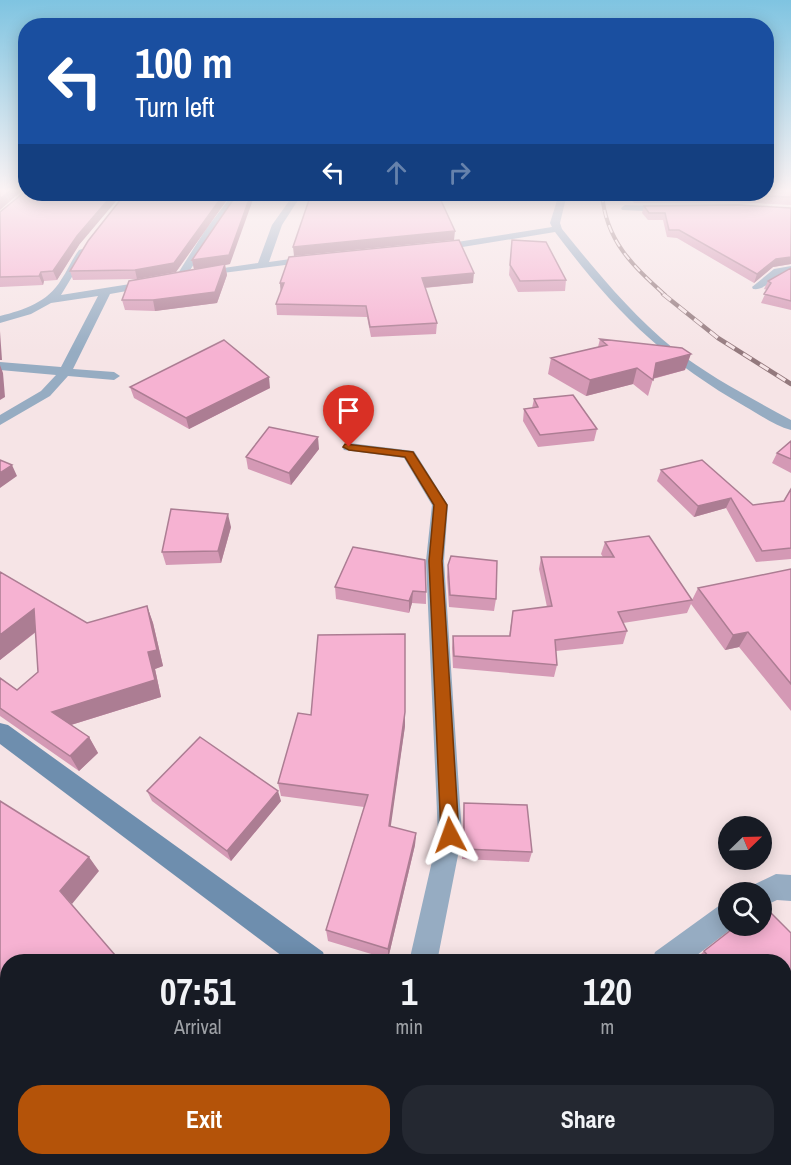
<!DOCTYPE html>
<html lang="en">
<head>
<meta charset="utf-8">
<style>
	body { margin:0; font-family:"Archivo Narrow",sans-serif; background:#242831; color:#f1f3f6; height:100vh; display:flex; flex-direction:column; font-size:22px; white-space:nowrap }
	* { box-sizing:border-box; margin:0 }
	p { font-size:20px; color:#9ea1a6 }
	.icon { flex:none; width:33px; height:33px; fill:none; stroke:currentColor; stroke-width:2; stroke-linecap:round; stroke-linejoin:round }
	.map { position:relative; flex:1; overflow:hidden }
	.drawer { position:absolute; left:0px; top:954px; width:792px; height:212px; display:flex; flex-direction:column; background:#171b24; border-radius:24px 24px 0 0; box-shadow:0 3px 15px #0003 }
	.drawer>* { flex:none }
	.guide { position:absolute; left:18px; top:18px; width:756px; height:183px; border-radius:24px; box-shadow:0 3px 15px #0003; background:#1a4fa0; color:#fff; overflow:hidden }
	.needle { width:39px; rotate:67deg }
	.controls { position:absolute; left:718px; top:816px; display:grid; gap:12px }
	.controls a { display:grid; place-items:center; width:54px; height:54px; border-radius:50%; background:#171b24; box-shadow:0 3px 15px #0003; font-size:30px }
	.pin { position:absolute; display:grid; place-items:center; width:51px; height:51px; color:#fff; margin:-62px -26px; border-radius:50% 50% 50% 0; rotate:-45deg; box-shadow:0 0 6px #0007 }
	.pin .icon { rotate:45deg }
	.me { position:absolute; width:66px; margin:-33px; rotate:356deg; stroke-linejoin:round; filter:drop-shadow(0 0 4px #0008) }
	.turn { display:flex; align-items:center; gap:21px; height:126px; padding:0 18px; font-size:27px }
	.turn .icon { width:78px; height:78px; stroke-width:2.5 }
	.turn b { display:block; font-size:42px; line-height:51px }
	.lanes { display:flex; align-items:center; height:57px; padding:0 18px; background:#0003; justify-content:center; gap:30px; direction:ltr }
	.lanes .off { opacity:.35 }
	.eta { display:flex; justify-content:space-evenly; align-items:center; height:102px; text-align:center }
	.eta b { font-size:36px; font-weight:700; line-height:42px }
	.cta { display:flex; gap:12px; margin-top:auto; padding:12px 18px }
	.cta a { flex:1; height:69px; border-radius:24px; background:#b45309; color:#fff; font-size:24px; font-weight:700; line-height:69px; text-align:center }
	.cta a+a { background:#242831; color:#f1f3f6 }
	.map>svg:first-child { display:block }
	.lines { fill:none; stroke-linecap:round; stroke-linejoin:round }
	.street { fill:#96acc2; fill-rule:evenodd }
	.secondary { fill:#6e8eae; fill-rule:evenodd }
	.rail-far1-casing { stroke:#93797d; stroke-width:4 }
	.rail-casing { stroke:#93797d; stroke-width:4.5 }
	.rail-far1 { stroke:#f6e4e6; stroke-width:2; stroke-dasharray:8; stroke-linecap:butt }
	.rail { stroke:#f6e4e6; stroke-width:3; stroke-dasharray:10; stroke-linecap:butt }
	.wall { fill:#d499b5 }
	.shaded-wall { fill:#ac7d93 }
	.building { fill:#f6b2d2; stroke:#ac7d93; stroke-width:1.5 }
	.route { fill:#b45309; stroke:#753606; stroke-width:1.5 }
</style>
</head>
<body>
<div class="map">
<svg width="791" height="1165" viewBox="0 0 791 1165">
	<rect width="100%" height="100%" fill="#f6e4e6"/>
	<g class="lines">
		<path class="street" d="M233 194H241L215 230 184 280H176L175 278 206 229Z
			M294 194H302L282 225 269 262 312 256 317 259 316 261 199 276V272L203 271 258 263 272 225Z
			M559 194H567L560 223 562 229C596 271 631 314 674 349 710 377 751 398 791 420V430C776 426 760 415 746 407 662 359 613 309 555 232L438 251 433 248 438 245 552 227 550 223Z
			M625 205 666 206 670 209 666 212 622 210 621 208Z
			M82 249 87 252 61 295 149 281 154 284 149 287 110 294 73 369 114 372 120 376 114 380 68 376 50 396 0 425V415L41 391 56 375 0 370V362L61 367 98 296 51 303 31 314 0 323V316C24 310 48 302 61 280 68 270 72 259 79 250Z
			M791 266V272C776 274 766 291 753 289L752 287 774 269Z
			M349 443 414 451 448 505 444 561 462 835 437 962H409L438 835 426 561 432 505 404 458 344 450 342 447Z
			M776 874 791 875V901L777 900 762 907V892H750L753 885Z
			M729 901V926H735L688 962H652L655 952 720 905Z
			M300 1158H332V1165H300Z"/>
		<path class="secondary" d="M0 723 8 725 323 952 326 962H290L0 744Z
			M559 1158H596L599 1165H562Z"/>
		<defs>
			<path id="rail-far1" d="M602 194C606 241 632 265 665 295"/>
			<path id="rail" d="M663 294 718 338 791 384"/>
		</defs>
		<use href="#rail-far1" class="rail-far1-casing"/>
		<use href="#rail" class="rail-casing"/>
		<use href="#rail-far1" class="rail-far1"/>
		<use href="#rail" class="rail"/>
	</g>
	<path class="wall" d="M791 189V205L736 202 634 203 627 194H766Z
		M125 194H231L176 272 137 279 73 280 70 271Z
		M644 206 791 208V264L773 267 754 283 677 238 667 237 663 220H648L642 213Z
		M0 212 79 245 57 280 44 281 43 285 0 287Z
		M512 240 566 280 565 291 518 292 509 275Z
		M192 260 230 264 225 265 227 275 217 303 155 311 125 310 122 300 219 265 194 269Z
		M791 268V310L761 303 767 290 764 289 768 281Z
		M280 283H473L425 288 437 323 436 334 371 337 367 317 277 315 276 304 281 292Z
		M600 339 685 370 653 379 648 396 633 384 586 396 548 374 551 358 598 347Z
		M130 387 270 388 189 429 134 398Z
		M534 399 597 429 594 441 538 447 523 421 524 409 532 408Z
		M791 441V473L772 463 777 453Z
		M319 449 291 485 248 469 246 457Z
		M661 470 753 505 784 501 791 489V559L756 562 726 508 694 517 657 481Z
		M231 527 221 563 166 565 162 552Z
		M605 542 692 600 698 588 791 569V711L739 647 725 650 691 604 687 613 623 623 627 631 623 644 556 651 557 665 554 677 453 668 452 648 453 636H509L513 611 547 607 539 569 541 557H603L601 554Z
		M353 547 426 592V604L412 603 409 613 336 599 335 587Z
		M448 565 496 599 494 611 449 607 447 577Z
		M0 572 87 623 147 606 153 623 163 666 155 669 161 697 71 725 89 737 98 753 79 771 0 716V678L17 690 38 672 36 632 0 660Z
		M405 726 390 827 416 833 415 845 388 959 328 941 326 930 364 807 281 796 278 783Z
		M147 791 281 801 231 861 152 801Z
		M464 803 532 852 529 862 462 859 463 814Z
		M791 933V1074L784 1067V962H693L704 951Z
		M654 1158H695L684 1165H657Z"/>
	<path class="shaded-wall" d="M12 189H22L23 190 0 210V199Z
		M113 194H122L79 245 57 280 53 271 77 236Z
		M224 194H231L176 272 137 279 135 270Z
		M251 194H255L230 264 225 265 227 275 217 303 155 311 153 300 225 265 194 269 192 260Z
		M455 231 454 240 294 256 293 247Z
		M791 257V264L773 267 754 283 757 274 776 259Z
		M41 272 44 281 43 285 39 276Z
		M474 273 473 283 421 288 422 278Z
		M280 283H284L281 294Z
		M0 331 2 360H0Z
		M691 354 685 370 651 379 656 363Z
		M0 365 3 373 5 397 0 400Z
		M637 368 633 384 586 396 590 380Z
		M269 377 270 388 189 429 186 418Z
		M318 437 319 449 291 485 289 473Z
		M12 465 17 476 0 488V473Z
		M731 498 726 508 694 517 698 506Z
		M228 514 231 527 221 563 218 551Z
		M413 591 412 603 409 613V601Z
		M147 606 153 623 163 666 155 669 161 697 61 728 52 712 148 652Z
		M34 609 43 626 0 660V635Z
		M748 632 739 647 725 650 733 635Z
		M405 712V726L389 839V826Z
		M89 737 98 753 79 771 70 756Z
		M278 791 281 801 231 861 227 851Z
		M416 833 415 845 388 959V949Z
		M89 857 99 871 72 904 60 891Z
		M131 1158H146L141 1165H135L128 1162Z"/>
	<path class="building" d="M0 189H12L0 199Z
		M766 189H791V197L738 195H635L634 194H766Z
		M26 191V194H113L77 236 53 271 41 272 39 276 0 277V212Z
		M125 194H224L174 263 135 270 70 271 88 241Z
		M237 194H251L229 255 192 260Z
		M311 194H438L455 231 293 247Z
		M738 205 791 208V257L776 259 757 274 679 230H669L665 213H649L644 206Z
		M459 240 474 273 422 278 437 323 370 327 366 306 276 304 284 283H280L289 257Z
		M512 240 546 242 566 280 520 281 510 265Z
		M225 264 215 292 153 300H122L129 281Z
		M791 268V301L764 294 771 283 768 281Z
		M600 339 682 348 691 354 656 363 653 380 637 368 590 380 551 358 607 345Z
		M224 340 269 377 186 418 130 387Z
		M573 395 597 429 540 435 524 409 538 407 534 399Z
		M269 427 318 437 289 473 246 457Z
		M791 441V459L777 453Z
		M0 460 12 465 0 473Z
		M702 460 753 505 784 501 791 489V548L762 551 731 498 698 506 661 470Z
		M171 509 228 514 218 551 162 552Z
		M649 536 692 600 618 612 627 631 555 640 557 665 454 656 453 636H510L513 611 552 606 541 557H614L605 542Z
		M353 547 425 560 426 592 413 591 409 601 335 587Z
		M451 556 497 561 496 599 450 595 448 565Z
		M791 569V684L748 632 733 635 698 588Z
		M0 572 87 623 147 606 157 650 148 652 155 680 52 712 89 737 70 756 0 708V678L17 690 38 672 34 609 0 635Z
		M405 634V712L389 826 416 833 388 949 326 930 368 795 278 783 298 713 311 715 318 635Z
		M200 737 278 791 227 851 147 791Z
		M0 801 89 857 60 891 121 962H8V1000L0 990Z
		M464 803 527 805 532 852 464 849Z
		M762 904 791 933V1047L784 1040V962H713L704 951 736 926H762Z
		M125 1158H131L128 1162Z
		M331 1158H497L505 1165H334L331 1162Z
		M664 1158H695L684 1165H668Z"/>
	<linearGradient id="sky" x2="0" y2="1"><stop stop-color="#7fc4e1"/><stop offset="0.54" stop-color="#fbf3f4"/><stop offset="1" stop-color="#fbf3f4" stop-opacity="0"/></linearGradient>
	<rect width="791" height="352" fill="url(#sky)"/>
	<path class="route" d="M345 444 413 452 447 505 442 561 459 835 457 841 450 844 444 841 441 835 429 561 434 505 405 457 349 450 343 447Z"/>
</svg>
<div class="controls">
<a><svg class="needle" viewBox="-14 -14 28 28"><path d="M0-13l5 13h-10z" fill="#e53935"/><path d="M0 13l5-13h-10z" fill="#9ea1a6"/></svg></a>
<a><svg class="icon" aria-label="search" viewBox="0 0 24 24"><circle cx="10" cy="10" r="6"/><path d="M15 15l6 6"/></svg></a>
</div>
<div class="pin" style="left:349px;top:447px;background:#d93025"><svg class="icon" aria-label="arrive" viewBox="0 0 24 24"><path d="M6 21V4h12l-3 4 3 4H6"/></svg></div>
<svg class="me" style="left:450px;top:835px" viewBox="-20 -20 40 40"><path d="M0-17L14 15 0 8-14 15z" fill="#b45309" stroke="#fff" stroke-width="4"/></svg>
<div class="guide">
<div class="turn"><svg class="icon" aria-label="left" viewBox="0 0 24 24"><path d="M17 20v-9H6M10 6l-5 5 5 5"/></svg><div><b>100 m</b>Turn left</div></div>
<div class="lanes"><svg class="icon" aria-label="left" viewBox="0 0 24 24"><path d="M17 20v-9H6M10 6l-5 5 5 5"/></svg><svg class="icon off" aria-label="ahead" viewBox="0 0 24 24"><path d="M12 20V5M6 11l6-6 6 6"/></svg><svg class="icon off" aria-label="right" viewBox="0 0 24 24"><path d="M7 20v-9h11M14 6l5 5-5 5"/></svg></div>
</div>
<section class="drawer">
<div class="eta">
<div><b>07:51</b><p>Arrival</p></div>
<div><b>1</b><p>min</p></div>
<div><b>120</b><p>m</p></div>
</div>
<div class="cta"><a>Exit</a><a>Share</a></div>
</section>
</div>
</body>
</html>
